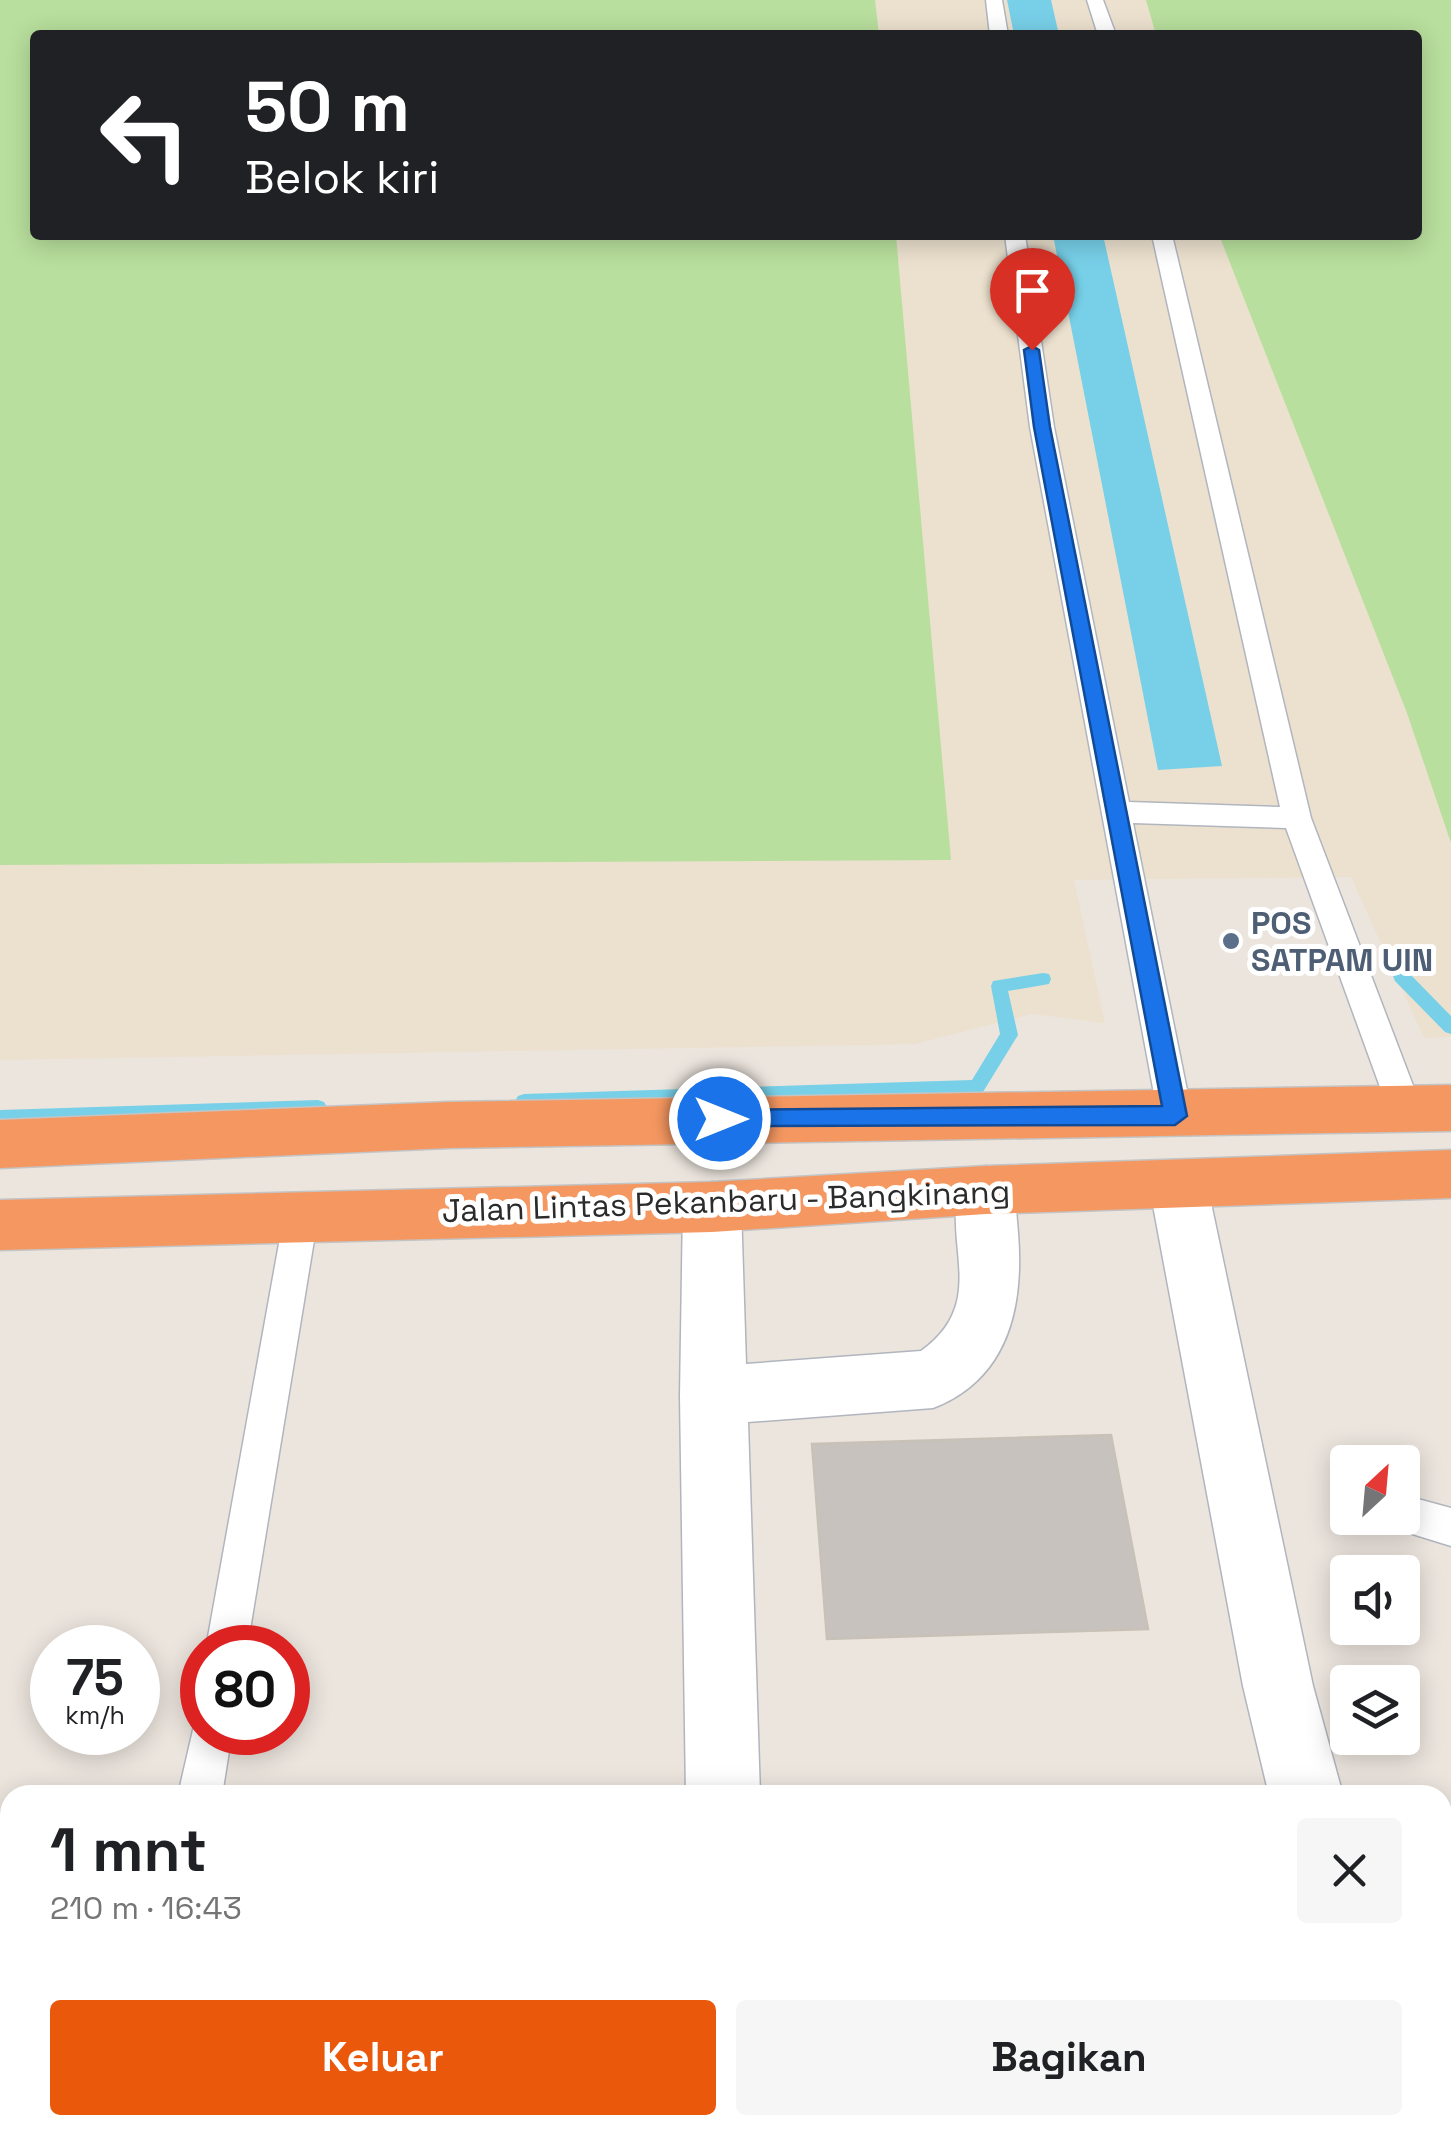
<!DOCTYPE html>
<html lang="id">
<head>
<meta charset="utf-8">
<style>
	body { margin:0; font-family:"Space Grotesk",sans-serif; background:#f6f6f6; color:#202124; height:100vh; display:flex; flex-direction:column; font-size:38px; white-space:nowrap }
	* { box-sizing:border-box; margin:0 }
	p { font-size:32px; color:#757577 }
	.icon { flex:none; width:55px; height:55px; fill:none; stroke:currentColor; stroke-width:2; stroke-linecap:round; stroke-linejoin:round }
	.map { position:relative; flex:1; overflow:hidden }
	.details { position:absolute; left:0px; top:1785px; width:1452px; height:350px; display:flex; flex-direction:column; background:#fff; border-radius:30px 30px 0 0; box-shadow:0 5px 25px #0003 }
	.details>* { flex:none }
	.guide { position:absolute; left:30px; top:30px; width:1392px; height:210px; border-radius:10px; box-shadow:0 5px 25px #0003; background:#202124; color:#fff; overflow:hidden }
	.needle { width:65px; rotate:26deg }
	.buttons { position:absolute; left:1330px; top:1445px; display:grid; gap:20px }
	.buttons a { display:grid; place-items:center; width:90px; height:90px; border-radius:10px; background:#fff; box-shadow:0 5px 25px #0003; font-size:50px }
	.speed { position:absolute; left:30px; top:1625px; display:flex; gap:20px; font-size:50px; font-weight:700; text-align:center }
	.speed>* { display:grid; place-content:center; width:130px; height:130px; border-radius:50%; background:#fff; box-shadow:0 5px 25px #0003; line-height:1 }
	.speed small { font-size:25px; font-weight:400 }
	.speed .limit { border:15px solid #d22; background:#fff; color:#111 }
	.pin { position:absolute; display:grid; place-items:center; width:85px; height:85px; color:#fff; margin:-102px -42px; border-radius:50% 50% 50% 0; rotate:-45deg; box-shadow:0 0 10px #0007 }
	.pin .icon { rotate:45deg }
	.me { position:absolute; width:110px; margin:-55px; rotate:90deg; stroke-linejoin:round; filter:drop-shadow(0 0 8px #0008) }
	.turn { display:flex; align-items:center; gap:35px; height:210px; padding:0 50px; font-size:45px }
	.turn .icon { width:130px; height:130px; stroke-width:2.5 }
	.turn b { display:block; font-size:70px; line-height:85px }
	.round { display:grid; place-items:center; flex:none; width:105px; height:105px; border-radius:10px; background:#f6f6f6 }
	.summary { display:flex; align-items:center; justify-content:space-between; height:170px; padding:0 50px }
	h1 { font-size:60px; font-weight:800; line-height:75px }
	.button { display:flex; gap:20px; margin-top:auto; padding:20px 50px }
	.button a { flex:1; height:115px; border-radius:10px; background:#ea580c; color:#fff; font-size:40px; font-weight:800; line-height:115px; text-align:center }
	.button a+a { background:#f6f6f6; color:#202124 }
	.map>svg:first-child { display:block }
	.education { fill:#ece1ce; fill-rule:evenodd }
	.green { fill:#b8df9d }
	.water { fill:#77d0e8 }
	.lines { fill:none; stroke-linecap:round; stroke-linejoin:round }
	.stream { fill:#77d0e8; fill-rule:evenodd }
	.building { fill:#c7c2bd; stroke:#c7c1b7; stroke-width:2.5 }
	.lane-casing { stroke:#b1b5be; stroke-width:3 }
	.street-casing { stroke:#b1b5be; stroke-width:3 }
	.highway-casing { stroke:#c4c4c4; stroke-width:3 }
	.lane { fill:#fff; fill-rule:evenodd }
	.street { fill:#fff; fill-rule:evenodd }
	.highway { fill:#f59760; fill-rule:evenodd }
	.route { fill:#1a73e8; stroke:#114b97; stroke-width:2.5 }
	.service-dot { fill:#5c6f8a; stroke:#fff; stroke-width:4 }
	.labels { text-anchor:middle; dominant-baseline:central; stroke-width:10; stroke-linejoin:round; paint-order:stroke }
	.service-label { font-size:32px; font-weight:bold; fill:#4e5e75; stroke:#fff; text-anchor:start }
	.street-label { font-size:32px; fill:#2b2b2b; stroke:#fff }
</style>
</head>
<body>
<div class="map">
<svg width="1451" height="2135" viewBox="0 0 1451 2135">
	<rect width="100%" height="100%" fill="#ece5de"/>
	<path class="education" d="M0 0H1451V1037L1424 1038 1351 877 1074 880 1105 1023 1032 1014 915 1044 0 1060ZM35 35H1418V235H35Z"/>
	<path class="green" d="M0 0H875L879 35H35V235H896L951 860 0 865Z
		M1146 0H1451V843L1407 713 1219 235H1418V35H1156Z"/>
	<path class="water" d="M1007 0H1051L1059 35H1014Z
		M1053 235H1103L1222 766 1158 770Z"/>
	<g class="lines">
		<path class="stream" d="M1401 970 1407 971 1451 1016V1034L1445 1032 1395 981 1393 976Z
			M1043 973 1049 974 1051 979 1049 984 1008 991 1018 1035 983 1092 977 1094 524 1108 518 1106 515 1101 518 1096 524 1094 972 1080 1000 1034 991 986 993 981Z
			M318 1100 324 1102 327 1107 324 1112 318 1114 0 1124V1110Z"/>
	</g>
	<path class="building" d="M1111 1435 1148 1629 827 1639 812 1444Z
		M0 2037H10V2125H137L135 2135H0Z"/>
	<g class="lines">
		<defs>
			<path id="lane" d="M986 0H1002L1008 35H990Z
				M1087 0H1103L1116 35H1098Z
				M1005 235H1025L1054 427 1129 802 1280 807 1152 235H1172L1311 818 1422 1109 1417 1119 1405 1122 1393 1119 1388 1109 1286 828 1133 823 1192 1115 1187 1125 1175 1129 1163 1125 1158 1115 1030 427Z
				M301 1201 313 1206 318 1216 247 1648H206L284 1216 289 1206Z
				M1407 1496 1451 1508V1546L1393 1528 1389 1518H1402V1498Z
				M202 1714V1732H232L222 1795H178L196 1717Z
				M119 2125H167L165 2135H117Z"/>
			<path id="street" d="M1178 1160 1198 1167 1207 1184 1313 1686 1343 1795H1269L1243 1686 1149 1184 1158 1167Z
				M986 1166 1007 1173C1016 1193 1016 1211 1018 1233 1024 1307 1008 1379 933 1408L748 1422 760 1795H686L680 1396 683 1207 691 1189 712 1182 733 1189 741 1207 746 1364 921 1351C994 1299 935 1235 965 1173Z
				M691 2125H773V2135H691Z
				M1350 2125H1432L1435 2135H1353Z"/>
			<path id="highway" d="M1451 1085V1131L449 1148 0 1168V1120L449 1102Z
				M1451 1150V1198L986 1214 712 1232 0 1250V1200L712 1182 986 1166Z"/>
		</defs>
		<use href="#lane" class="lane-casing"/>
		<use href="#street" class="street-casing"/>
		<use href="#highway" class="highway-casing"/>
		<use href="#lane" class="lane"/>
		<use href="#street" class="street"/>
		<use href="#highway" class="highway"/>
	</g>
	<path class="route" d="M1032 346 1039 350 1050 427 1187 1116 1175 1125 712 1126V1113L720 1110 1162 1106 1034 427 1024 350Z"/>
	<circle class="service-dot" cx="1231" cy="941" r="10"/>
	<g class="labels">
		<g class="service-label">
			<text x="1251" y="923">POS<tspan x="1251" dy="37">SATPAM UIN</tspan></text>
		</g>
		<g class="street-label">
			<text transform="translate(726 1201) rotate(-2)">Jalan Lintas Pekanbaru - Bangkinang</text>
		</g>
	</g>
</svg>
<div class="buttons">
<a><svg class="needle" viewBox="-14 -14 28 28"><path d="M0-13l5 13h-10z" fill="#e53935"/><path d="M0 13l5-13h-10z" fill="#757577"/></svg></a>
<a><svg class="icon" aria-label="sound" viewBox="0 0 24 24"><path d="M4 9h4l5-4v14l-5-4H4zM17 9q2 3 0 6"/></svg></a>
<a><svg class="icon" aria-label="layers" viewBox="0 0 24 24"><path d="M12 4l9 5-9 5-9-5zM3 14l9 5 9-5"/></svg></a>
</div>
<div class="speed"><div>75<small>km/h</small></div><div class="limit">80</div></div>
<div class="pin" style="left:1032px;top:350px;background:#d93025"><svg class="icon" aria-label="arrive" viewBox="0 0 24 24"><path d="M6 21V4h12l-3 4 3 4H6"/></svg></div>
<svg class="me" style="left:720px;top:1119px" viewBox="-20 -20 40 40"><circle r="17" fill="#1a73e8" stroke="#fff" stroke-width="3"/><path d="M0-11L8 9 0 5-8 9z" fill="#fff"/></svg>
<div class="guide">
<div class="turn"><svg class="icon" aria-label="left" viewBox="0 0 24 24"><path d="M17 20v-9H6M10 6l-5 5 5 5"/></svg><div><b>50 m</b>Belok kiri</div></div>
</div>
<section class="details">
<div class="summary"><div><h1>1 mnt</h1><p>210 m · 16:43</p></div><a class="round"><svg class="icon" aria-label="close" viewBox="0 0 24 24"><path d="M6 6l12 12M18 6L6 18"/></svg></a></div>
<div class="button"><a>Keluar</a><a>Bagikan</a></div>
</section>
</div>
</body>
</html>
